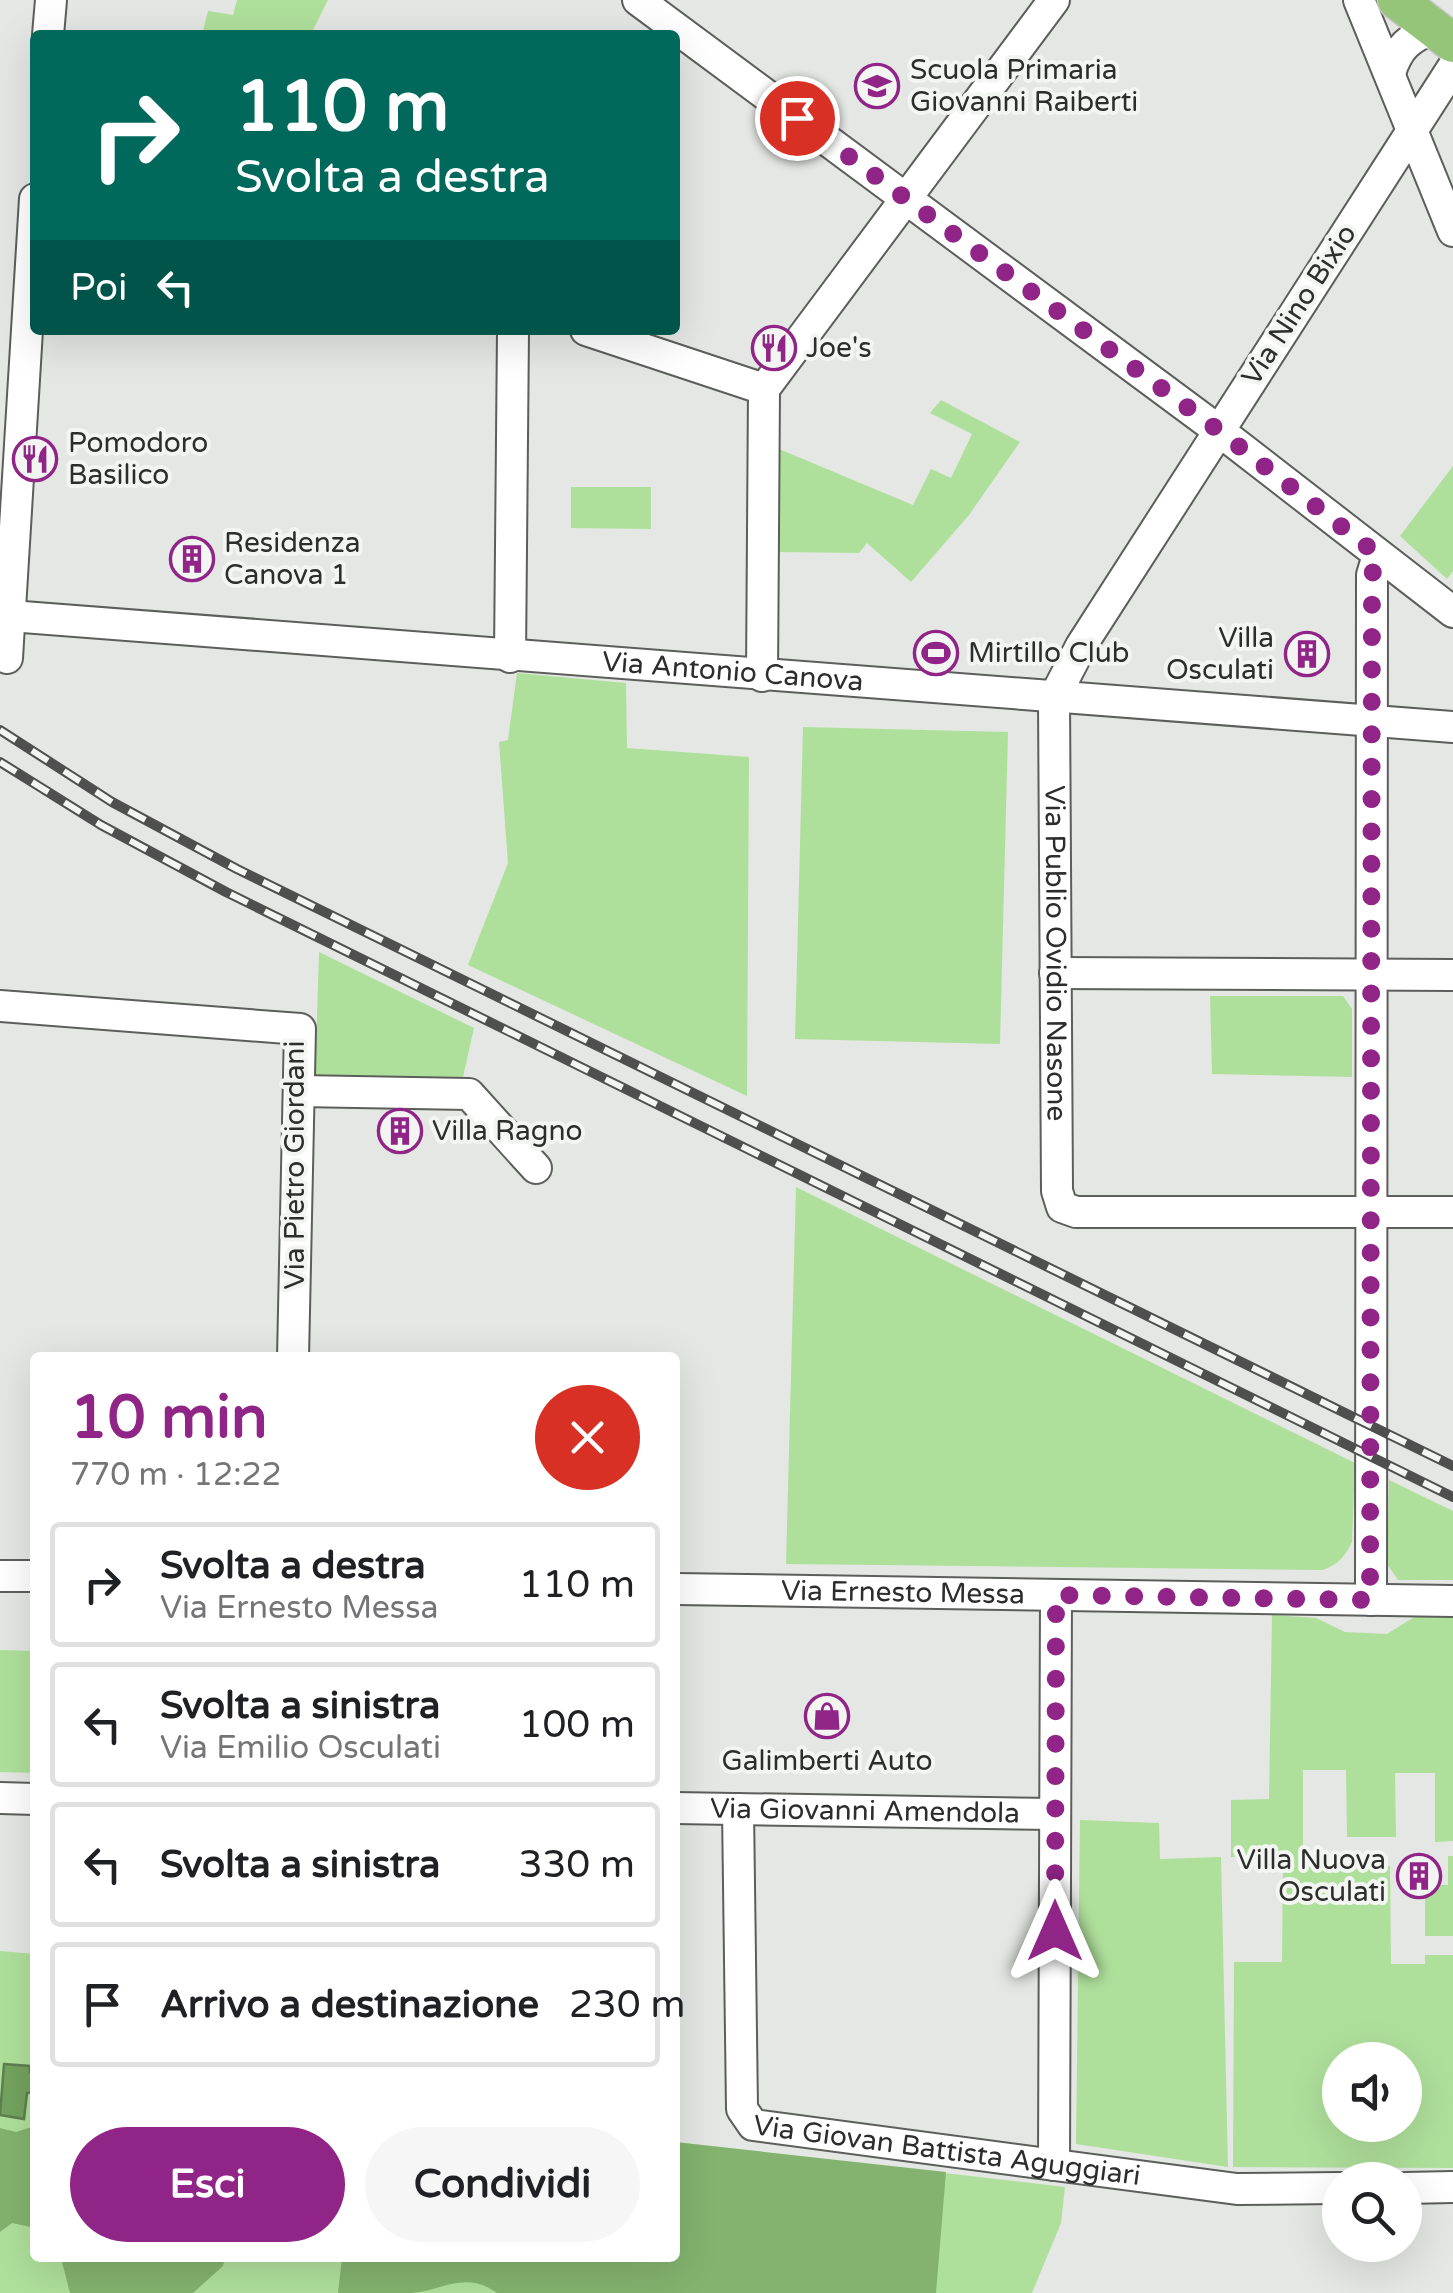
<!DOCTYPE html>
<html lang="it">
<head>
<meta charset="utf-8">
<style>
	body { margin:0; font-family:"Varela Round",sans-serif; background:#f6f6f6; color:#202124; height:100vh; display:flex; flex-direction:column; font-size:38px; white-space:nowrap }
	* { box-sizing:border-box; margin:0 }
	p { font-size:32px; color:#757577 }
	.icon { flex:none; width:55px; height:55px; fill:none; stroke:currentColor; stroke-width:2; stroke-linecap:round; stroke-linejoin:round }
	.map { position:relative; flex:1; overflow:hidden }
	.side { position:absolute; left:30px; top:1352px; width:650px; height:910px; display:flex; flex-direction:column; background:#fff; border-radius:10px; box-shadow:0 10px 40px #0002 }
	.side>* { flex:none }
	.banner { position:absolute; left:30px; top:30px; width:650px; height:305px; border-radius:10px; box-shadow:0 10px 40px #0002; background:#00695c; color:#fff; overflow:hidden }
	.buttons { position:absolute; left:1322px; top:2042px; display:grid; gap:20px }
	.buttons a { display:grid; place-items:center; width:100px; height:100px; border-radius:50%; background:#fff; box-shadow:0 10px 40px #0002; font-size:50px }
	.pin { position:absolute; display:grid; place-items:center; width:85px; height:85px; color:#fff; margin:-42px; border:5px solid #fff; border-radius:50%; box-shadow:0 2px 10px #0007 }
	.me { position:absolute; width:110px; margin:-55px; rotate:0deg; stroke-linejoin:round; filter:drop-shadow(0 0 8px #0008) }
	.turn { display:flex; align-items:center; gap:35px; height:210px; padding:0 40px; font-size:45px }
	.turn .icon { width:130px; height:130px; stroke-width:2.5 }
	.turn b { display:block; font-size:70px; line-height:85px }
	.then { display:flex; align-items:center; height:95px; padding:0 40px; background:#0003; gap:20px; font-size:38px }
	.round { display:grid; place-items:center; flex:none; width:105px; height:105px; border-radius:52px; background:#f6f6f6 }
	.head { display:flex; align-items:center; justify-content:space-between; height:170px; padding:0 40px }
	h1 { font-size:60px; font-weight:800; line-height:75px; color:#902487 }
	.button { display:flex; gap:20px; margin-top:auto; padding:20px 40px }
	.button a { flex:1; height:115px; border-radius:60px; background:#902487; color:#fff; font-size:40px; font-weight:800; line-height:115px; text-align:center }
	.button a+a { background:#f6f6f6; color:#202124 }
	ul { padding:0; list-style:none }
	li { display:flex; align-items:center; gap:30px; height:125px; margin:0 20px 15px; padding:0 20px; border:5px solid #e0e0e0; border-radius:10px }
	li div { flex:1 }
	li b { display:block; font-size:38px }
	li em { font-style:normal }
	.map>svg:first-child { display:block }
	.green { fill:#afe09b; fill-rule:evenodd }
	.forest { fill:#83b36e }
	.water { fill:#74a35f; stroke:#5e8050; stroke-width:2.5 }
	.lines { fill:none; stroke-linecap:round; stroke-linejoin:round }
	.minor-casing { stroke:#5c5e5b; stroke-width:34 }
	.major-casing { stroke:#c4c4c4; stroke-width:41 }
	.minor { stroke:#fff; stroke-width:30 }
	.major { stroke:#95c578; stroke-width:38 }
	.rail-casing { stroke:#4e4f4e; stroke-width:10 }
	.rail { stroke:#f2f5f1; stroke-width:6; stroke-dasharray:19; stroke-linecap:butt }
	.route { stroke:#902487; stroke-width:18; stroke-dasharray:0 32.4 }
	.labels { text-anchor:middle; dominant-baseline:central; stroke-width:8; stroke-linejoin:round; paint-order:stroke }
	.poi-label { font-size:28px; fill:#2c2d2c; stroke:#f2f5f1; text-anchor:start }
	.street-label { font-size:28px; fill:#2c2d2c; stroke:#f2f5f1 }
</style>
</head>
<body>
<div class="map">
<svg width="1453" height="2293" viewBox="0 0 1453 2293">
	<rect width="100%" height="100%" fill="#e4e7e3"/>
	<path class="green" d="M237 0H328L312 32 317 35H202L208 11 233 15Z
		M941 400 1020 442 969 515 911 582 867 543 859 553 779 552V449L913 505 931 469 951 478 972 434 930 413Z
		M1453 466V571L1447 579 1400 536Z
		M571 487H651V529L571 528Z
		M517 673 626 683 627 748 749 757 747 1096 468 965 508 863 499 742 508 740Z
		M803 727 1008 732 1000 1044 795 1039Z
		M319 952 474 1028 461 1086 315 1081Z
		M1210 996H1343L1352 1009V1077L1212 1074Z
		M796 1187 1355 1463 1352 1542C1345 1557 1338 1564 1323 1570L786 1564Z
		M1389 1480 1453 1511V1580H1398L1387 1564Z
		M1419 1614 1453 1615V1841L1435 1842V1773H1395L1396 1837H1347L1346 1770H1303V1866H1390L1391 1964H1425V1955H1453V1936H1425V1885H1448V1856H1453V2168L1233 2167 1234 1962H1282L1283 1856 1231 1857V1800L1269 1799 1272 1615 1316 1618 1345 1632 1387 1634ZM1340 2060H1405V2125H1340Z
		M0 1650 35 1651V1773L0 1772Z
		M1080 1820 1159 1823 1160 1859 1221 1857 1228 2167 1076 2144Z
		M0 1951 35 1954V2258H675V2142L1065 2187 1061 2223 1032 2293H0Z"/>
	<path class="forest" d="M35 2126V2228L12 2223 0 2232V2128L16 2132Z
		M675 2142 946 2172 936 2293H497C465 2270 442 2291 411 2293 387 2293 362 2293 338 2293L342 2258H675Z
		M61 2258H225L223 2266 193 2293H70Z"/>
	<path class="water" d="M4 2064 30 2066V2072L35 2073V2092L27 2093 24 2119 0 2115Z"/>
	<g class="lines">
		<defs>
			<g id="minor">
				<path d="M638 0 1218 430 1453 612"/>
				<path d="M1359 0 1453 231"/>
				<path d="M48 35 51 0"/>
				<path id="s1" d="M1453 67 1081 646 1054 698 1057 1191 1062 1207 1076 1212H1453"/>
				<path d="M1390 73C1398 47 1409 38 1434 28"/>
				<path d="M586 330 764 389"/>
				<path id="s2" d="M10 616 1453 727"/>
				<path d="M510 657 513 330"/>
				<path d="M7 658 35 199"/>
				<path d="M762 676 764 389 1054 0"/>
				<path d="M1055 973 1453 975"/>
				<path d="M0 1006 300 1029 293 1358"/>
				<path d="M299 1091 469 1094 536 1168"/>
				<path d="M0 1576H35"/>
				<path id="s3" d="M675 1589 1453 1601"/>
				<path d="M1371 1600 1372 575 1378 555"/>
				<path d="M0 1798 35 1799"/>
				<path id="s4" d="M675 1808 1055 1814"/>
				<path id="s5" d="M738 1809 742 2109 753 2125 1237 2189 1340 2188"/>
				<path d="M1054 2165 1056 1595"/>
				<path d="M1405 2188 1453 2187"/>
			</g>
			<path id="major" d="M1397 0 1453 43"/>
		</defs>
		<use href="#minor" class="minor-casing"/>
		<use href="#major" class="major-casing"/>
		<use href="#minor" class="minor"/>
		<use href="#major" class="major"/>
		<defs>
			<path id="rail" d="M0 730 112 802 237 869 1453 1466
				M0 762 101 825 226 892 1453 1497"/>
		</defs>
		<use href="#rail" class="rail-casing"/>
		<use href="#rail" class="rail"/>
	</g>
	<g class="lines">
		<path class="route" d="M797 118 1218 430 1378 555 1372 575 1370 1600 1056 1595 1055 1931"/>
	</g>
	<defs>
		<symbol id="school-ring" viewBox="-11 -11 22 22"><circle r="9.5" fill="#f2f5f1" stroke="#902487" stroke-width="1.5"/><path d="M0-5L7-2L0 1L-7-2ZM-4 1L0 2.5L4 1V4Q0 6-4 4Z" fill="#902487"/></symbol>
		<symbol id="restaurant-ring" viewBox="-11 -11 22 22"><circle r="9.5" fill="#f2f5f1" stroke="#902487" stroke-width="1.5"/><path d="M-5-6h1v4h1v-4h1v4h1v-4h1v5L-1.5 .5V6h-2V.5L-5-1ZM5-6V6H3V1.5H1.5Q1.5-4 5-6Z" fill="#902487"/></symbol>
		<symbol id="building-ring" viewBox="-11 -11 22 22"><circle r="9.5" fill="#f2f5f1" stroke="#902487" stroke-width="1.5"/><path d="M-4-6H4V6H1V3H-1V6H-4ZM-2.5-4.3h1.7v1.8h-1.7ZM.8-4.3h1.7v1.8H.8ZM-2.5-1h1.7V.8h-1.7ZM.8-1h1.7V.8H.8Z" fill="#902487"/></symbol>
		<symbol id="stadium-ring" viewBox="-11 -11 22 22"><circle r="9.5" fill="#f2f5f1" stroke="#902487" stroke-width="1.5"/><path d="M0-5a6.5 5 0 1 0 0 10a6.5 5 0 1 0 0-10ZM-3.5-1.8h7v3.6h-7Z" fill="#902487"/></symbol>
		<symbol id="shop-ring" viewBox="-11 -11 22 22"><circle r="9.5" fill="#f2f5f1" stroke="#902487" stroke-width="1.5"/><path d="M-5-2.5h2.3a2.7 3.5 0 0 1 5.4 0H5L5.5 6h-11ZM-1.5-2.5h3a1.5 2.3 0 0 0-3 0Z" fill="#902487"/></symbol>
	</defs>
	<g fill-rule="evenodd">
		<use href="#school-ring" x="852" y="61" width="50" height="50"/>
		<use href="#restaurant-ring" x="749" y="323" width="50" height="50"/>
		<use href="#restaurant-ring" x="10" y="434" width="50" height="50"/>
		<use href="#building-ring" x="167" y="534" width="50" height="50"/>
		<use href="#stadium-ring" x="911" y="628" width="50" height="50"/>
		<use href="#building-ring" x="1282" y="629" width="50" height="50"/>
		<use href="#building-ring" x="375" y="1106" width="50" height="50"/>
		<use href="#shop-ring" x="802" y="1691" width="50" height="50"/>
		<use href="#building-ring" x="1394" y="1851" width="50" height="50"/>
	</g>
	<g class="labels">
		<g class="poi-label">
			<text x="910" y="70">Scuola Primaria<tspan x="910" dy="32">Giovanni Raiberti</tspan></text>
			<text x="806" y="348">Joe's</text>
			<text x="68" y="443">Pomodoro<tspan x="68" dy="32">Basilico</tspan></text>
			<text x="224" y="543">Residenza<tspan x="224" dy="32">Canova 1</tspan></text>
			<text x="1274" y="638" text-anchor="end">Villa<tspan x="1274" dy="32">Osculati</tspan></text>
			<text x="968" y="653">Mirtillo Club</text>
			<text x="432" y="1131">Villa Ragno</text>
			<text x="827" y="1761" text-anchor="middle">Galimberti Auto</text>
			<text x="1386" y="1860" text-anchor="end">Villa Nuova<tspan x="1386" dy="32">Osculati</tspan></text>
		</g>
		<g class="street-label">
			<text transform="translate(1299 305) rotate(-57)">Via Nino Bixio</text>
			<text stroke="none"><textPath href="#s2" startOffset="725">Via Antonio Canova</textPath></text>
			<text stroke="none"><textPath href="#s1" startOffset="1002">Via Publio Ovidio Nasone</textPath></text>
			<text transform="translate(295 1165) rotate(-90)">Via Pietro Giordani</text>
			<text stroke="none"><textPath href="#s3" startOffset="228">Via Ernesto Messa</textPath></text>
			<text stroke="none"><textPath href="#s4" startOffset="190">Via Giovanni Amendola</textPath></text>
			<text stroke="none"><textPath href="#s5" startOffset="515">Via Giovan Battista Aguggiari</textPath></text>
		</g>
	</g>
</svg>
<div class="buttons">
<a><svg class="icon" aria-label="sound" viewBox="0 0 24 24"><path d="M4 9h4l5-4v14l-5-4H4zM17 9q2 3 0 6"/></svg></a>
<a><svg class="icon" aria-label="search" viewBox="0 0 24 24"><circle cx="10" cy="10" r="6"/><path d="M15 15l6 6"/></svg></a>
</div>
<div class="pin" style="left:797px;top:118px;background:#d93025"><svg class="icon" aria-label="arrive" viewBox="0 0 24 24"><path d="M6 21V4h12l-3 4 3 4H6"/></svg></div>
<svg class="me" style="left:1055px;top:1931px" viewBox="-20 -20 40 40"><path d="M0-17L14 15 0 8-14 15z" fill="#902487" stroke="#fff" stroke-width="4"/></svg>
<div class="banner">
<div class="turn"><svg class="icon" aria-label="right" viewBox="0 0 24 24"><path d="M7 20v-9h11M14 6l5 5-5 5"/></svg><div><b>110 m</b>Svolta a destra</div></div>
<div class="then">Poi<svg class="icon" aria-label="left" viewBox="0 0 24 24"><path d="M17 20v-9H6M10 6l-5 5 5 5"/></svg></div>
</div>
<section class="side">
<div class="head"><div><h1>10 min</h1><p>770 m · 12:22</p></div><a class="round" style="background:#d93025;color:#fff"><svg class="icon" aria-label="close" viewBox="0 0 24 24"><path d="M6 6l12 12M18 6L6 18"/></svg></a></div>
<ul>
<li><svg class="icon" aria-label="right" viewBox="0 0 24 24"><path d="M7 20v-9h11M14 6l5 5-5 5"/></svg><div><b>Svolta a destra</b><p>Via Ernesto Messa</p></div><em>110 m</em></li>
<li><svg class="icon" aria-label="left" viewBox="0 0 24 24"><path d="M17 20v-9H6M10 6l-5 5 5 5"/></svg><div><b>Svolta a sinistra</b><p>Via Emilio Osculati</p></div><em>100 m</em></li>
<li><svg class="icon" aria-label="left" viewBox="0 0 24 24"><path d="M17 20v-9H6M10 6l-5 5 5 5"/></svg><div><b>Svolta a sinistra</b></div><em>330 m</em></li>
<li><svg class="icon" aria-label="arrive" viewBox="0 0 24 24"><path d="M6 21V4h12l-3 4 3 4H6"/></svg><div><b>Arrivo a destinazione</b></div><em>230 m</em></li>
</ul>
<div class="button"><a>Esci</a><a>Condividi</a></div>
</section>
</div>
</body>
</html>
